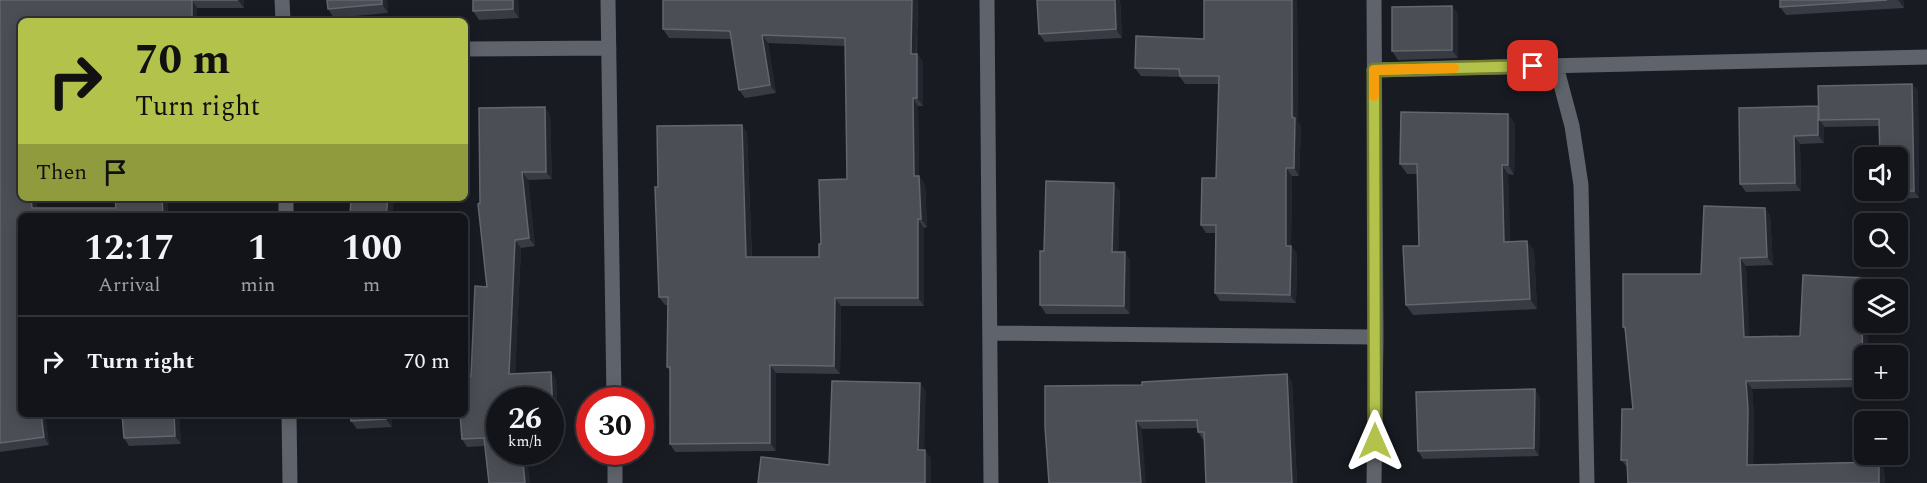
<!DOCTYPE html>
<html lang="en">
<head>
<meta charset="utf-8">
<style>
	body { margin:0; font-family:Spectral,serif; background:#1b1d23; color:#f1f3f6; height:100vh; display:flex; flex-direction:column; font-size:22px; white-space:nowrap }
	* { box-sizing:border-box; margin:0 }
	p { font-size:20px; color:#9c9ea2 }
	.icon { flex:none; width:33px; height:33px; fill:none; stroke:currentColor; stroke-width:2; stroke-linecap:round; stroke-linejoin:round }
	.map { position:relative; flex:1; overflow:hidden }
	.details { position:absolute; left:18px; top:213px; width:450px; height:204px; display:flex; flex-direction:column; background:#12141a; border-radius:9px; box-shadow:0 3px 15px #0003,0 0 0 2px #313339 }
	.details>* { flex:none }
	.top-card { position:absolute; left:18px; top:18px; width:450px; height:183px; border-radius:9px; box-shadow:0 3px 15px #0003,0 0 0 2px #313339; background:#b3c24b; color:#111; overflow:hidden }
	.controls { position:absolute; left:1854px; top:147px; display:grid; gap:12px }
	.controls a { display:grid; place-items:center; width:54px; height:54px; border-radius:9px; background:#12141a; box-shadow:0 3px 15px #0003,0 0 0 2px #313339; font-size:30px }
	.speed { position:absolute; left:486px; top:387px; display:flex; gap:12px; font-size:30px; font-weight:700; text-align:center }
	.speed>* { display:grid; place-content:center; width:78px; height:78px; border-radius:50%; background:#12141a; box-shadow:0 3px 15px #0003,0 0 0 2px #313339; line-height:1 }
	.speed small { font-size:15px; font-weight:400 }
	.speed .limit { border:9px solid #d22; background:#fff; color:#111 }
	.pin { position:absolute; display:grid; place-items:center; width:51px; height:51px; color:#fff; margin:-26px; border-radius:12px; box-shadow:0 3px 9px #0006 }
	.me { position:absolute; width:66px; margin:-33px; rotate:0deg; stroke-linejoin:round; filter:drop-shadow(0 0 4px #0008) }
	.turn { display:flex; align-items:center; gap:21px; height:126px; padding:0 18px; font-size:27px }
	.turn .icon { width:78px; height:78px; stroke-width:2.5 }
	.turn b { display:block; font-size:42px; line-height:51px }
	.then { display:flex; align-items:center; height:57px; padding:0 18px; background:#0003; gap:12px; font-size:22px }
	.eta { display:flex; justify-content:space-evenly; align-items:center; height:102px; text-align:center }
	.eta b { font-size:36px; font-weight:700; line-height:42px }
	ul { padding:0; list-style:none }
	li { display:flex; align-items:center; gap:18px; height:90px; padding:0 18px; border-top:2px solid #313339 }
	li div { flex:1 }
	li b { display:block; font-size:22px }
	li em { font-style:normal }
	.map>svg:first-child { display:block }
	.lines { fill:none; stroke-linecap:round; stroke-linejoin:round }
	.minor { stroke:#5f636b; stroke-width:15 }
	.wall { fill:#383b43 }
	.shaded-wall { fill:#23262e }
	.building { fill:#4b4e55; stroke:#63666d; stroke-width:1.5 }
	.route-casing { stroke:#747e31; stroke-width:15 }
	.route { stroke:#b3c24b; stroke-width:10 }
	.slow { stroke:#f59e0b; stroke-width:10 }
</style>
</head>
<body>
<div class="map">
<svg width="1927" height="483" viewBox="0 0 1927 483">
	<rect width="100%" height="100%" fill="#181b22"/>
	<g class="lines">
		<path class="minor" d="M282 0 283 21
			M608 0 614 400
			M987 0 991 483
			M1374 0 1376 337 1374 483
			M465 49 609 48
			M1556 66 1572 126 1581 185 1587 483
			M1374 70 1927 57
			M286 198V216
			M990 333 1376 337
			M289 414 290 483
			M615 452V483"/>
	</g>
	<path class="wall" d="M0 0H244V8H197L21 21V198L36 199 37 208H116L115 198H167L168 216H21V414H45L49 445 0 452Z
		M387 0 388 13 334 18 328 9Z
		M473 0H518L519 18 479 20 473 11Z
		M918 0 917 54 923 62V106H918L919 176 925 184 927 227 924 228V306H841L840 374 776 373V451L675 452 670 444V371L667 367 668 305H665L659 297 658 187 742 125 747 133 752 257H819L821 244 847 179 845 46 768 43 776 93 745 98 739 90 731 39 669 38 663 29Z
		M1037 0H1120L1122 38 1045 42 1039 34Z
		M1204 0H1297L1298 122 1301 126 1299 176H1292L1291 246 1297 254 1296 303 1220 301 1215 293 1216 233H1206L1201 225 1216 178 1219 84H1185L1180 77 1141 76 1135 68 1204 39Z
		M1780 0H1903L1904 8 1786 15 1780 7Z
		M1452 6 1458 14V58L1398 60 1392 51Z
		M1912 84 1918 91 1919 198 1886 199 1881 191 1879 126 1824 127V126V143L1800 144 1801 191 1746 192 1740 184 1818 106 1819 108Z
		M550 115 552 179 528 180 535 246 521 248 515 374 551 372 556 380 559 443 550 444V400H500L526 452 530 483H489L485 446 467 447 462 439 471 376 487 287 480 203Z
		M1515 123 1514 175 1508 174 1510 241 1534 250 1537 309 1413 315 1406 305 1419 246 1417 174H1407L1400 164Z
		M1120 191 1118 252 1130 260V314H1046L1040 305 1044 251Z
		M1704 206 1765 208 1770 216 1773 265 1746 266 1749 337 1800 336 1803 275 1888 279 1894 286V290H1864V322H1892V328L1867 327 1868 356H1864V387L1752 389 1754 416 1753 465 1879 462 1884 470 1885 483H1628V468L1621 460 1622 409H1633L1625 331 1623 327V274H1701Z
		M1287 374 1292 382 1297 483H1206L1205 441H1204L1198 432V428L1142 429 1049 483 1142 385Z
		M1540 397 1539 456 1423 459 1418 451Z
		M179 414 181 444 129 446 124 438Z
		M350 414H392V427L357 429 351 421Z"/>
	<path class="shaded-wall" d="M192 0 197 8V21H192Z
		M238 0H244V8Z
		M382 0H387L388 13 382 4Z
		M513 0H518L519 18 513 9Z
		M912 0H918L916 62 911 54Z
		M1115 0H1120L1122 38 1116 29Z
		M1292 0H1297L1298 122 1301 126 1299 176 1294 168Z
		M1898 0H1903L1904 8Z
		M1452 6 1458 14V58L1452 50Z
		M762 35 768 43 776 93 770 85Z
		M917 54 923 62V106L917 98Z
		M1912 84 1918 91 1919 198 1914 191Z
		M913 98 918 106 919 176 925 184 927 227 921 219 914 176Z
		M1818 106 1823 115 1819 120 1824 126V143L1818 135Z
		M545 107 550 115 552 179 546 172Z
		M1508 114 1515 123 1514 175 1508 165Z
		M742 125 747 133 752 265 746 257Z
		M1794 136 1800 144 1801 191 1795 183Z
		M1502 165 1508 174 1511 251 1504 242Z
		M1286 168 1292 176 1291 246 1297 254 1296 303 1290 295 1286 246Z
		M522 172 528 180 535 246 529 238Z
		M1114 183 1120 191 1118 260 1112 252Z
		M31 198H36V199L37 216 32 208Z
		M162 198H167L168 216H163Z
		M388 198H394L393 216H386Z
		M1765 208 1770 216 1773 265 1767 257Z
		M918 219 924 228V306L918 298Z
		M515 240 521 248 515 382 509 374Z
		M1527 241 1534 250 1537 309 1530 299Z
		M1125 252 1130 260V314L1124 306Z
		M1740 258 1746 266 1750 345 1744 337Z
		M1888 279 1894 286V290H1888Z
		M835 298 841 306 840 374 834 366Z
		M1862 319 1867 327 1868 356H1864V382L1863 379Z
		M770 365 776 373V451L770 443Z
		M551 372 556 380 559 443 554 435Z
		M1287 374 1292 382 1297 483H1292Z
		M1746 381 1752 389 1754 416 1753 473 1747 465Z
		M920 383 926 391 924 458 918 450Z
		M1535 389 1540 397 1539 456 1534 448Z
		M41 414H45L49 445 44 437Z
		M174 414H179L181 444 175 436Z
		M386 414H392V427L386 419Z
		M1136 421 1142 429 1146 483H1141Z
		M925 450 931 458V483H925Z
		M522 452H526L530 483H525Z
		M1879 462 1884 470 1885 483H1879Z"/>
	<path class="building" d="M0 0H238H192V21H21V198H31L32 208H116L115 198H162L163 216H21V414H41L44 437 0 443Z
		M327 0H382V4L328 9Z
		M473 0H513V9L473 11Z
		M663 0H912L911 54H917V98H913L914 176H919L921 219H918V298H835L834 366 770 365V443L670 444V367H667L668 297H659L655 187H658L657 126 742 125 746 257H819V244H821L819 180 847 179 845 38 762 35 770 85 739 90 730 31 663 29Z
		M1037 0H1115L1116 29 1039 34Z
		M1204 0H1292V117L1295 118 1294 168H1286V246H1291L1290 295 1215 293 1216 225H1201L1202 178H1216L1219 76H1180L1179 69 1135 68 1136 36 1204 39Z
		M1780 0H1887L1780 7Z
		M1452 6V50L1392 51V7Z
		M1912 84 1914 191H1881V190H1898V158H1880L1879 119 1819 120 1818 86Z
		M1818 106V135L1794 136 1795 183 1740 184 1739 108Z
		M545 107 546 172H522L529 238 515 240 509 374 551 372 554 435 550 436V400H500V452H522L525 483H489L484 438 462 439 460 414H465V376H471L475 286 487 287 478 204 480 203 479 108Z
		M1401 112 1508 114V165H1502L1504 242 1527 241 1530 299 1406 305 1403 246H1419L1417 164H1400Z
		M1046 181 1114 183 1112 252H1125L1124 306 1040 305V251H1044Z
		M351 198H388L386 216H350Z
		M1704 206 1765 208 1767 257 1740 258 1744 337 1800 336 1803 275 1888 279V290H1864V319H1862L1863 379 1746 381 1748 409 1747 465 1879 462V483H1628L1627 460H1621L1622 409H1633L1625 327H1623V274H1701Z
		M1287 374 1292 483H1206L1204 432H1198L1197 420 1136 421 1141 483H1049L1045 427V386L1142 385V382Z
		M832 381 920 383 918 450H925V483H758L761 457 829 465Z
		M1535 389 1534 448 1418 451 1416 392Z
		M122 414H174L175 436 124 438Z
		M350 414H386V419L351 421Z"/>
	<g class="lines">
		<defs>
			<path id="route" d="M1375 441 1374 70 1533 66"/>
		</defs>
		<use href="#route" class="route-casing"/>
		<use href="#route" class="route"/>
		<path class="slow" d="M1374 96V70L1454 68"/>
	</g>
</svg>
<div class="controls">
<a><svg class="icon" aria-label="sound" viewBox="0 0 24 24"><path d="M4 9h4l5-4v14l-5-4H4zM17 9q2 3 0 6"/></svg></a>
<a><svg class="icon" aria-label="search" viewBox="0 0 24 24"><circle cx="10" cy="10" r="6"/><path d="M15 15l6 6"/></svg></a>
<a><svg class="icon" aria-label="layers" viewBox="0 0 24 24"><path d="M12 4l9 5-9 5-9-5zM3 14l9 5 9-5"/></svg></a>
<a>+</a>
<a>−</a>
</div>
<div class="speed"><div>26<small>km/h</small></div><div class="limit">30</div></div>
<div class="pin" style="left:1533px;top:66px;background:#d93025"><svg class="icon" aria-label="arrive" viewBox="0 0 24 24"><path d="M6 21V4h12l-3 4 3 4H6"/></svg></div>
<svg class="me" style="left:1375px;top:441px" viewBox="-20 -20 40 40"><path d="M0-17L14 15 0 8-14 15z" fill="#b3c24b" stroke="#fff" stroke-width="4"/></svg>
<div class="top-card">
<div class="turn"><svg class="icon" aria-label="right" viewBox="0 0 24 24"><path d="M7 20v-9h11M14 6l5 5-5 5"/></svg><div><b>70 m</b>Turn right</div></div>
<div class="then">Then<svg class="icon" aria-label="arrive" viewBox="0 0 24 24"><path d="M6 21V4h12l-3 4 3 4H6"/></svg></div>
</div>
<section class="details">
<div class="eta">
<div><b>12:17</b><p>Arrival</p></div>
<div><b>1</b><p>min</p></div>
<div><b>100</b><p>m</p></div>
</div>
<ul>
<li><svg class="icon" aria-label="right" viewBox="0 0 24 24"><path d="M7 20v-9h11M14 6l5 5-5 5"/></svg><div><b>Turn right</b></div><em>70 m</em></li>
</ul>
</section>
</div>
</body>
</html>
